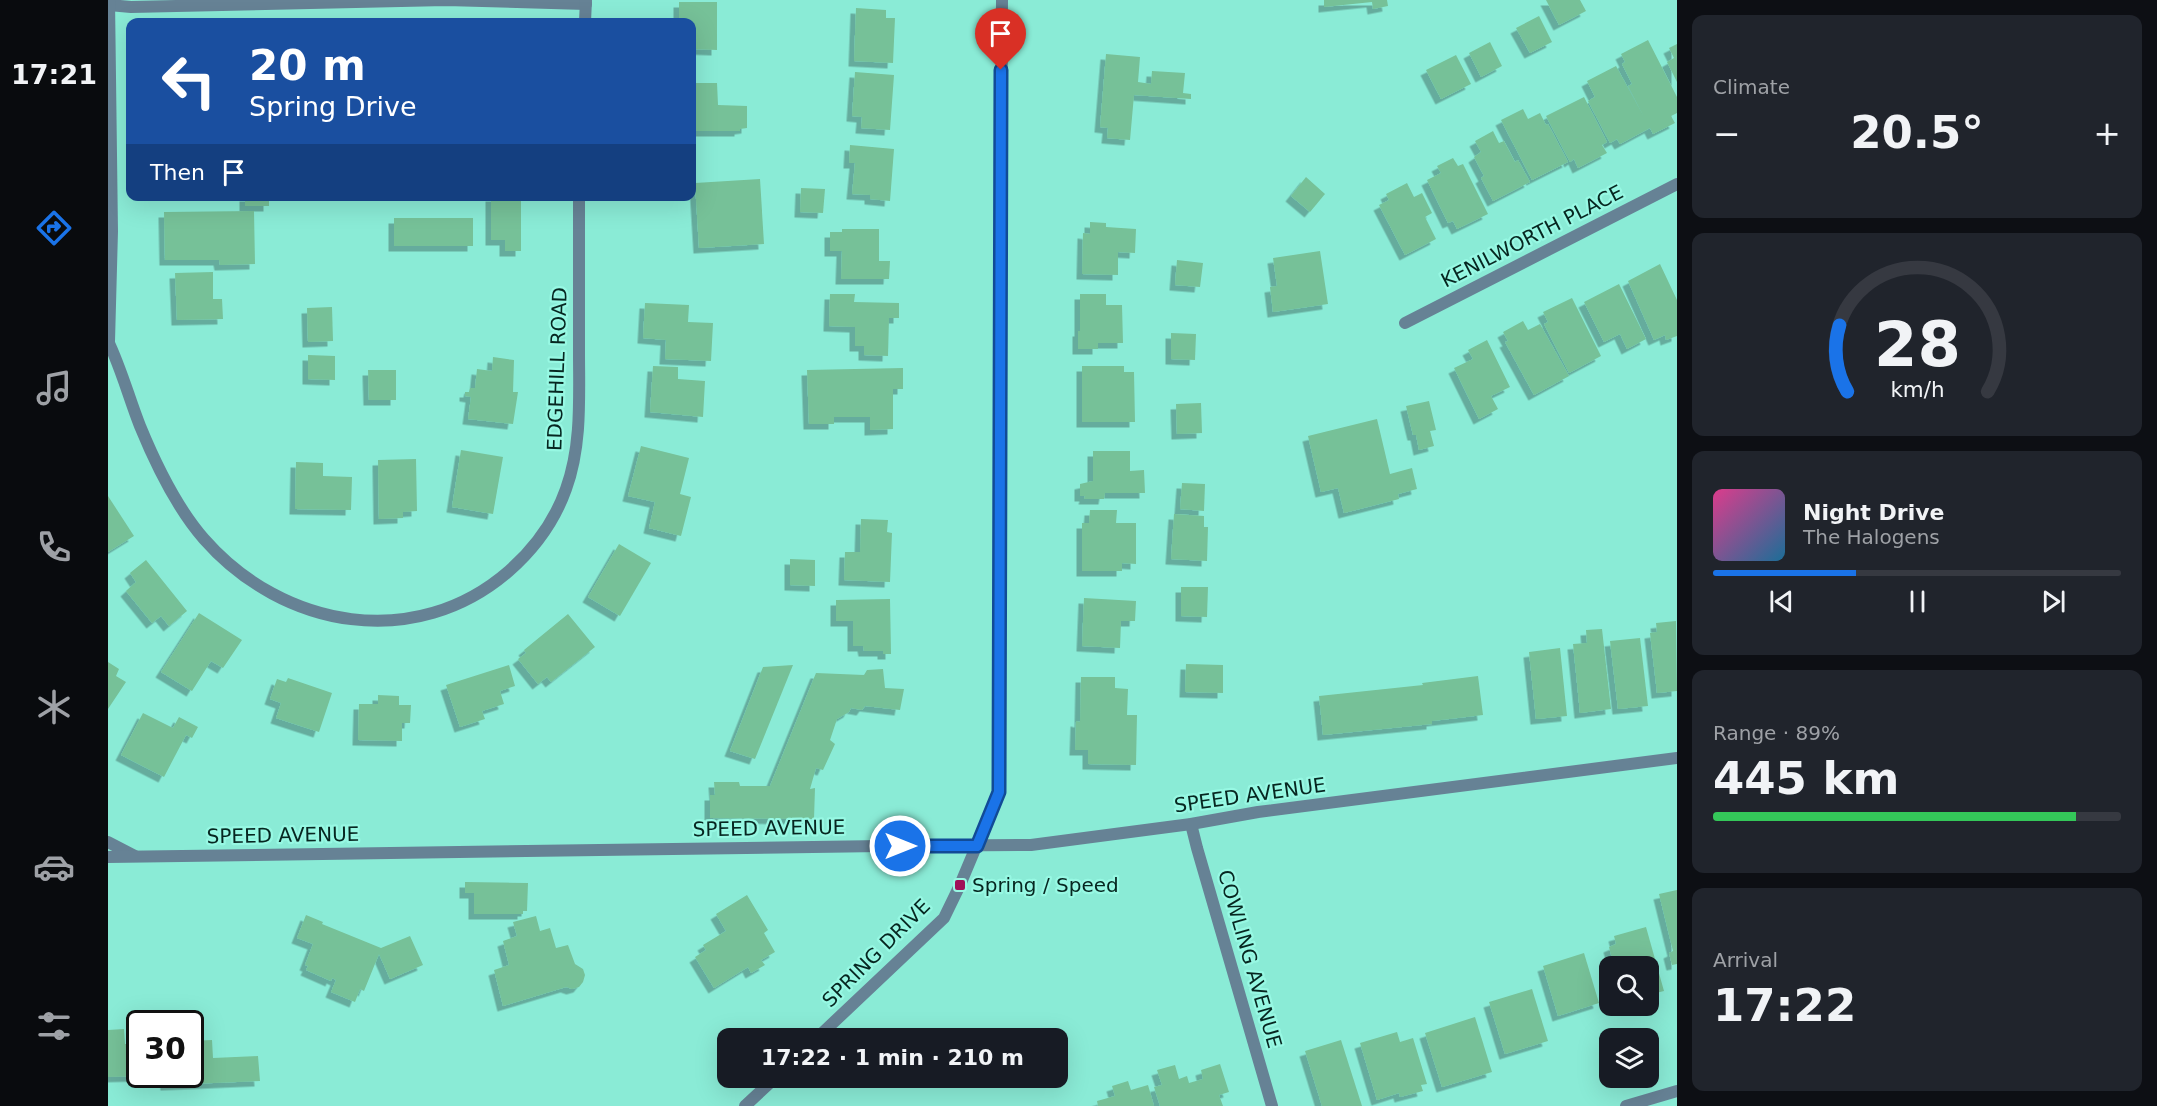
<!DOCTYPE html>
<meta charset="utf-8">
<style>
body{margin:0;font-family:"DejaVu Sans",sans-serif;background:#20242c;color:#f1f3f6;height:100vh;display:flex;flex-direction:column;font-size:22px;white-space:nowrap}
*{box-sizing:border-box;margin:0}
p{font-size:20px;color:#9ea1a6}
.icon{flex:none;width:33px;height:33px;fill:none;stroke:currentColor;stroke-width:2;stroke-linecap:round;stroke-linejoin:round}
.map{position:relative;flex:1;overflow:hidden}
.details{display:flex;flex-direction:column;gap:15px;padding:15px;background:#0d0f14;width:480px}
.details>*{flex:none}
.guide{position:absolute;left:18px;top:18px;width:570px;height:183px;border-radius:12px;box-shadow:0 6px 24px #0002;background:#1a4fa0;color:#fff;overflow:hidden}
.fabs{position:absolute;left:1491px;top:956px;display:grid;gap:12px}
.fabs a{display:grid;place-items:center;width:60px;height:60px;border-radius:12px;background:#171b24;box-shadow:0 6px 24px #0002;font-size:30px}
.speed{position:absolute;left:18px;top:1010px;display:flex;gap:12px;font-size:30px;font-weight:700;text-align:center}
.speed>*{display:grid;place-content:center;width:78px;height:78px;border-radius:50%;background:#171b24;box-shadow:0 6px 24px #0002;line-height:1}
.speed .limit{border:3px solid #111;border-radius:9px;background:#fff;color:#111}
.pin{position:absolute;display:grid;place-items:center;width:51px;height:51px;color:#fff;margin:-62px -26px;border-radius:50% 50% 50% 0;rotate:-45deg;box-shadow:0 0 6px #0007}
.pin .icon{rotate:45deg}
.me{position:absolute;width:66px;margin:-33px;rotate:90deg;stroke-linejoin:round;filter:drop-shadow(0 0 4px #0008)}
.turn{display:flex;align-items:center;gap:21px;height:126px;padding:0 24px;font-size:27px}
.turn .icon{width:78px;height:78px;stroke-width:2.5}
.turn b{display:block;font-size:42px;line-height:51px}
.then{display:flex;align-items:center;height:57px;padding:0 24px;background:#0003;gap:12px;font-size:22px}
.big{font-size:45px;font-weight:700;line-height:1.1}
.details .tile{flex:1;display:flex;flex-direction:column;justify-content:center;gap:9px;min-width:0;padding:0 21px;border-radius:12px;background:#20242c}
.details .dial{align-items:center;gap:0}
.dial svg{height:156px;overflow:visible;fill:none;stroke:#363941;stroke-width:7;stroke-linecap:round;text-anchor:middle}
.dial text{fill:#f1f3f6;stroke:none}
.song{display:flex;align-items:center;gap:18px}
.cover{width:72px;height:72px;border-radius:9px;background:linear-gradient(135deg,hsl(330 70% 55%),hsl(200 70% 35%))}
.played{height:6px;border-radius:3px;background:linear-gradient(90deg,#1a73e8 35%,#363941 35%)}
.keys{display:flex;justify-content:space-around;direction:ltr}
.heat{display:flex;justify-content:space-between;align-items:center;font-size:33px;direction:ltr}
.charge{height:9px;border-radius:4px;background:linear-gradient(90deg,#34c759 89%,#363941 0)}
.trip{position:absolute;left:609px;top:1028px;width:351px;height:60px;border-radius:12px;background:#171b24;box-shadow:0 6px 24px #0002;font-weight:700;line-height:60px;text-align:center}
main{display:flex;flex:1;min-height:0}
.menu{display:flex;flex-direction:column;width:108px;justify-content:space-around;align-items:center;background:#090b0e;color:#9ea1a6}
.menu .icon{width:42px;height:42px}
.menu .selected{color:#1a73e8}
.menu b{font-size:27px;color:#f1f3f6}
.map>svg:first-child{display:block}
.building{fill:#76c198;filter:url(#shadow)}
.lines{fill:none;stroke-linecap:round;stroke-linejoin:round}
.lane{stroke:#668295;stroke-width:12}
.street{stroke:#668295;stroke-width:12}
.route-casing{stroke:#114b97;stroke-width:15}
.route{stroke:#1a73e8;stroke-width:10}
.poi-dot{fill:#a00f57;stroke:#97f8e3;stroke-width:2}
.labels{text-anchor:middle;stroke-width:4.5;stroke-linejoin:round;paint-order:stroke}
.street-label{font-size:20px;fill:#062620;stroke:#97f8e3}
.poi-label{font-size:20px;fill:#062620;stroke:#97f8e3;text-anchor:start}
</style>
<main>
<nav class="menu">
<b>17:21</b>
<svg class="icon selected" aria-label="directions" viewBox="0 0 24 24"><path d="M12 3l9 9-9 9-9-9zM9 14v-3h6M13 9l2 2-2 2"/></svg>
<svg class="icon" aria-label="music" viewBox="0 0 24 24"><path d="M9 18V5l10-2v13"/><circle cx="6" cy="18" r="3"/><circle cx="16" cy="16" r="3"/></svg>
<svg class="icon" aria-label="phone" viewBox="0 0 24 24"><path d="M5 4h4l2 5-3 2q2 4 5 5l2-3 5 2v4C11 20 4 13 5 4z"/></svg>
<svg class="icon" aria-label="climate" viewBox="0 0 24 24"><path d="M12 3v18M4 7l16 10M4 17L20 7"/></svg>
<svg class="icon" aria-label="car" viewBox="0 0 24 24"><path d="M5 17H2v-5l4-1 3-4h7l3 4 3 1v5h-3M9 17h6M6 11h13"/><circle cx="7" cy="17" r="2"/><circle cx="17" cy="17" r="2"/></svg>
<svg class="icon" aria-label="filters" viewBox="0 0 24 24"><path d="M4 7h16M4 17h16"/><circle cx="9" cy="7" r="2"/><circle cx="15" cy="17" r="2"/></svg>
</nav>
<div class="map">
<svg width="1569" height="1106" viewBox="0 0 1569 1106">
<defs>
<filter id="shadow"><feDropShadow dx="-5.5" dy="5.5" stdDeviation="0" flood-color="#0004"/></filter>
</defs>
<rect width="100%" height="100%" fill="#8aebd6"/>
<g class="building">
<path d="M1216,0H1279L1280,6L1265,9L1264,2L1216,7Z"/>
<path d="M1438,0H1472L1478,11L1451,25Z"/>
<path d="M571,2H609V50L584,49V22H571Z"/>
<path d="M748,8L778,10V18H787L785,63L746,61Z"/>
<path d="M1431,16L1444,42L1422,53L1408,28Z"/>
<path d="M1540,40L1569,97V113L1563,116L1567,123L1545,134L1542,128L1512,144L1509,139L1502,143L1480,101L1487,97L1479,81L1508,66L1536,117L1520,86L1524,84L1514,64L1517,62L1513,54Z"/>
<path d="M1382,42L1394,66L1373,77L1361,53Z"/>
<path d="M1569,44V82L1559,62L1566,58L1561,48Z"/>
<path d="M998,54L1032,57L1030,82L1043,84L1044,71L1077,73L1075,93L1083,94V99L1026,95L1022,140L999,138L1000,128L992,127Z"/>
<path d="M1348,55L1363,84L1333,99L1318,70Z"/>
<path d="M747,72L786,75L782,130L753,128L754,117L744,116Z"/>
<path d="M584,83H609L610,105L639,106V128L632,129V131H584Z"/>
<path d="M1476,97L1499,142L1494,145L1499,153L1470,168L1466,159L1462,162L1438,116Z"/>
<path d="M1415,109L1420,119L1432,113L1438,125L1440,124L1460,162L1424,180L1393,120Z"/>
<path d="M1385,131L1391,143L1396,141L1407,162L1410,160L1422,182L1385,201L1373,178L1376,176L1366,157L1373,152L1367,141Z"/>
<path d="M742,145L786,149L782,201L762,199V195L744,194L747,163H741Z"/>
<path d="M1345,158L1350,166L1355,164L1380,214L1349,229L1345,221L1340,223L1319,180L1333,173L1329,166Z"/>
<path d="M1198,177L1217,194L1202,212L1183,196Z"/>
<path d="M652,179L656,244L591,248L587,183Z"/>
<path d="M1299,183L1306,197L1314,193L1324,213L1317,217L1328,239L1297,255L1271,205L1281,200L1278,194Z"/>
<path d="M693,188L717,189L715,213L692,212Z"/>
<rect x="137" y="196" width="24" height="10"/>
<path d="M383,196H413V251H397V240H383Z"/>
<path d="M146,211L147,264L112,265L111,260H57L56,212Z"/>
<rect x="286" y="218" width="79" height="28"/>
<path d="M982,222L998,223V227L1028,229L1027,253L1010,252V275L974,274L975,233L982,234Z"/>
<path d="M734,229H771V261H782L781,279H733L734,251H722V232H734Z"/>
<path d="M1212,251L1220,304L1165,312L1162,287L1169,286L1165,258Z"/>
<path d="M1069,260L1095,263L1092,287L1067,285Z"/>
<path d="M1552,264L1569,300V336L1558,340L1557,335L1546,340L1520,281Z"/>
<path d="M105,272V299H114L115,319L69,320L67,273Z"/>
<path d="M1511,284L1538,339L1519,349L1512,334L1496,342L1476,302Z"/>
<path d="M722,294H747L746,302L791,303V318H781L780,356L756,355V346H747V327L721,326Z"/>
<path d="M972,294H998V305H1014L1015,343H990V349H970V331H972Z"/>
<path d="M1464,298L1493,356L1461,373L1436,324L1440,322L1435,312Z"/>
<path d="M537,303L581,305L580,322L605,323L603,361L557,359L558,340L535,338Z"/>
<path d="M224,307L225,341L200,342L199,308Z"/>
<path d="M1415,321L1420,330L1432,324L1461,376L1426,395L1397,342L1400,341L1395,332Z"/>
<path d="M1063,333L1088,334L1087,360L1063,359Z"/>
<path d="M1379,340L1402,387L1383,396L1390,409L1371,419L1346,368L1365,359L1360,350Z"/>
<path d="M200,355L227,356V380L200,379Z"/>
<path d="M385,357L406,360L405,392H410L405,424L360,419L363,397L357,396V392H361L362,388H367L369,369L384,371Z"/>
<path d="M545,366L570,367V379L597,381L595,417L542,412Z"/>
<path d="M974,366H1016V372H1026L1027,422H974Z"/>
<path d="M795,368V389H785V429L762,430V417H726V424H701L699,370Z"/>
<path d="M260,370H288V400H261Z"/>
<path d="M1321,401L1328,430L1322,431L1326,446L1311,450L1308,435H1305L1298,406Z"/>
<path d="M1093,403L1094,433L1069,434L1068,404Z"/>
<path d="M1269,419L1282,474L1304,468L1309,489L1290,494L1291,499L1236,513L1230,488L1213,492L1200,436Z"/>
<path d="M533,446L581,458L572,494L583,497L573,536L541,528L547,502L520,496Z"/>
<path d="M353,450L395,457L385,514L344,507Z"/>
<path d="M985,451H1022V471L1036,470L1037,493H997L996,499H976L977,496H972V484L985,481Z"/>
<path d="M308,459L309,511L295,512V518L271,519L270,460Z"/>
<path d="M188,462L215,463V476L244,477L243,510L187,509Z"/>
<path d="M1074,483L1097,484L1096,511L1072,509Z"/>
<path d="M0,496L26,536L0,552Z"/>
<path d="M982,510H1009L1008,523H1028V564L1014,563V571H974V523H981Z"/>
<path d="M1066,514L1096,516V527H1100L1099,561L1063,559Z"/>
<path d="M753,519L780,520L779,532L784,533L782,582L736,580L737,552H752Z"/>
<path d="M511,544L543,563L512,616L480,597Z"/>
<path d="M682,559L707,560V586L682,585Z"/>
<path d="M38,560L79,611L61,626L53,616L44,623L18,591L28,582L22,573Z"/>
<path d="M1073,587H1100L1099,617L1073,616Z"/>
<path d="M976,598L1028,601L1027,621H1013L1012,648L974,646Z"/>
<path d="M782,599L783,654H775V651H756L755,646H745V621H728V600Z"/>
<path d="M91,613L134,640L115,668L103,661L84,691L53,672Z"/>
<path d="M460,614L487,647L443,682L439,677L430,684L410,659L418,653L416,650Z"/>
<path d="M1568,621L1569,691L1549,693L1542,633L1549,632L1548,623Z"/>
<path d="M1494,629L1503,709L1472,713L1465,644L1479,643L1478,630Z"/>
<path d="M1532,638L1540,706L1510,709L1502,641Z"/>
<path d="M1452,648L1459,716L1428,719L1421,652Z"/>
<path d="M0,662L11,669L8,676L18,682L0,709Z"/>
<path d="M1078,664L1115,665V693L1077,692Z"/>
<path d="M401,665L407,686L392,691L396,704L374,711L377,719L352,727L338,685Z"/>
<path d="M685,665L647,759L622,751L655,667Z"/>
<path d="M775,669L777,688L796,689L792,710L757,706L754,710L743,708L741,712L729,719L722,740L727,744L715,770L708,768L702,789L707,788L706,819L602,818V795H607L606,782H631L632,786H662L708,673L756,675L759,670Z"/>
<path d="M1370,676L1375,715L1324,721V724L1215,735L1211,696L1315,685L1314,683Z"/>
<path d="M973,677H1007V688L1020,689L1019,715H1029L1028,765L980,764V750H967L968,721L972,722Z"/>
<path d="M180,678L224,693L211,732L168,718L173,703L162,699L169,679L178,682Z"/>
<path d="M270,695L291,696V705H303L302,723H294V741L250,740L251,704H270Z"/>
<path d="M35,713L65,728L71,717L90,727L84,738L78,735L56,777L13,755Z"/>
<path d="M357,882L420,883L419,911H415V914H366V893H357Z"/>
<path d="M1569,890V964L1564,965L1561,953L1565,951L1551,894Z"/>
<path d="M639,895L660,930L656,933L667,952L653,960L657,965L643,973L640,967L606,988L587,957L598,950L595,945L618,931L608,914Z"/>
<path d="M198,915L215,922L214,924L273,948L302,936L315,965L282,979L271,954L256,991L252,989L247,1002L223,992L228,980L224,978L223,981L198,970L200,966L197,965L205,944L189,938Z"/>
<path d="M428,916L432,931L442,928L448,948L460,945L467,964L475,969L477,975L475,982L471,987L464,989L458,987L395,1006L386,970L401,965L395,941L409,936L405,922Z"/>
<path d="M1538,927L1556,991L1540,995V966H1506L1501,947L1508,944L1506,936Z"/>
<path d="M1476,953L1491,1003L1450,1016L1435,966Z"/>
<path d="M1424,989L1440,1041L1397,1054L1381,1002Z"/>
<path d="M1367,1017L1384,1072L1334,1087L1317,1033Z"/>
<path d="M16,1029L17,1044L32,1043V1076L0,1077V1030Z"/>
<path d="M1289,1032L1292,1042L1305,1038L1319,1084L1313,1085L1315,1091L1292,1097L1291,1093L1269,1100L1252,1043Z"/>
<path d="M104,1040L105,1058L150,1056L152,1081L58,1085L57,1074H82V1041Z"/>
<path d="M1233,1040L1254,1106H1214L1197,1051Z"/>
<path d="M1112,1064L1121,1092L1111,1095L1115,1106H1052L1046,1087L1054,1085L1049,1070L1067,1065L1071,1079L1079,1076L1081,1083L1095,1079L1093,1070Z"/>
<path d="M1020,1081L1023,1090L1040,1085L1046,1106H990L989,1101L1007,1096L1004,1086Z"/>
</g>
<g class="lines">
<path class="lane" d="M1518,1106L1569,1091"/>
<g class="street">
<path d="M1,5L23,7L338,0L478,4"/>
<path d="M477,22L478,0"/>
<path d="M1297,323L1569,184"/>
<path d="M0,341C13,368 21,398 32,426C48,465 68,507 96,539C175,629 308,652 401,571C426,549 447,520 458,489C474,445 471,397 471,351C471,299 471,248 471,196"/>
<path d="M1,341L4,231L1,0"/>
<path d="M1083,824L1089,848L1164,1106"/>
<path d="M0,842L27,856"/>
<path d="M0,857L773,846L923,845L1083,824L1150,812L1569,758"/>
<path d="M709,1038L836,918L852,885L891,792L894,0"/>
<path d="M637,1106L668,1077"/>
</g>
</g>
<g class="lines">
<defs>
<path id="route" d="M792,846H869L891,792L893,70"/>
</defs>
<use href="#route" class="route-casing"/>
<use href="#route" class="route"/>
</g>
<rect class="poi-dot" x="846" y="879" width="12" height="12" rx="3"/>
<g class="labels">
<g class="street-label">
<text transform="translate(1424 236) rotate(-27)" y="7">KENILWORTH PLACE</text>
<text transform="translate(449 369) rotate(-88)" y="7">EDGEHILL ROAD</text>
<text transform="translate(1142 795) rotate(-8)" y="7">SPEED AVENUE</text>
<text transform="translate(661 828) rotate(-1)" y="7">SPEED AVENUE</text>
<text transform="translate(175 835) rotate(-1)" y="7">SPEED AVENUE</text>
<text transform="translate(768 953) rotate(-45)" y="7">SPRING DRIVE</text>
<text transform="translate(1142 959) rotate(74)" y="7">COWLING AVENUE</text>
</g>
<g class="poi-label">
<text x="864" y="892">Spring / Speed</text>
</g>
</g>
</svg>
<div class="fabs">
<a><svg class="icon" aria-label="search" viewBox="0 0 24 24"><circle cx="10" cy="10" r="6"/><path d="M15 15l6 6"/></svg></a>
<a><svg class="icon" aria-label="layers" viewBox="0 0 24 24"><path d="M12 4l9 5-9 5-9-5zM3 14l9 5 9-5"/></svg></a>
</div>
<div class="speed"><div class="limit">30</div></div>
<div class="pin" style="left:893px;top:70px;background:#d93025"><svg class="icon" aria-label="arrive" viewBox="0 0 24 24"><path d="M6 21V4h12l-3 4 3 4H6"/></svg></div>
<svg class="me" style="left:792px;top:846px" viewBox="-20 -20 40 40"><circle r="17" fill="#1a73e8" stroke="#fff" stroke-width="3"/><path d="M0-11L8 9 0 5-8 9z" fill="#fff"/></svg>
<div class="trip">17:22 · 1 min · 210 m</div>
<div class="guide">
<div class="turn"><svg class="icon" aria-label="left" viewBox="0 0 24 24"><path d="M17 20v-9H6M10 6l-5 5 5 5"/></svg><div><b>20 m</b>Spring Drive</div></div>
<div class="then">Then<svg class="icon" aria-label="arrive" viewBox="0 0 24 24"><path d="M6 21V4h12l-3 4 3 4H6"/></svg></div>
</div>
</div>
<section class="details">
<div class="tile"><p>Climate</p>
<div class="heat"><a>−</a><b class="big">20.5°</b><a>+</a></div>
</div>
<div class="tile dial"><svg viewBox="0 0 100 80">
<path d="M14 69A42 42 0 1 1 86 69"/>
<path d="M14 69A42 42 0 0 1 10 35" stroke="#1a73e8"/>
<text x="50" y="56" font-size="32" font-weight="700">28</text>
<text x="50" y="72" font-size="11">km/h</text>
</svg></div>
<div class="tile">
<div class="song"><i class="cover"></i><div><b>Night Drive</b><p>The Halogens</p></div></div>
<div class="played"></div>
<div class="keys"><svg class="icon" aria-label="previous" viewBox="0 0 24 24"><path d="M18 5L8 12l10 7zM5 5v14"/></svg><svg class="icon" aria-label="pause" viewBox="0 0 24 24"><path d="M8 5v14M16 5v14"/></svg><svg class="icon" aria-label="next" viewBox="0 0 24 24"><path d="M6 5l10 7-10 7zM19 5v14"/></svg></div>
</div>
<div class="tile"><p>Range · 89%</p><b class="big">445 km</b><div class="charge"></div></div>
<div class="tile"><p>Arrival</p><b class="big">17:22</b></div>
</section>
</main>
